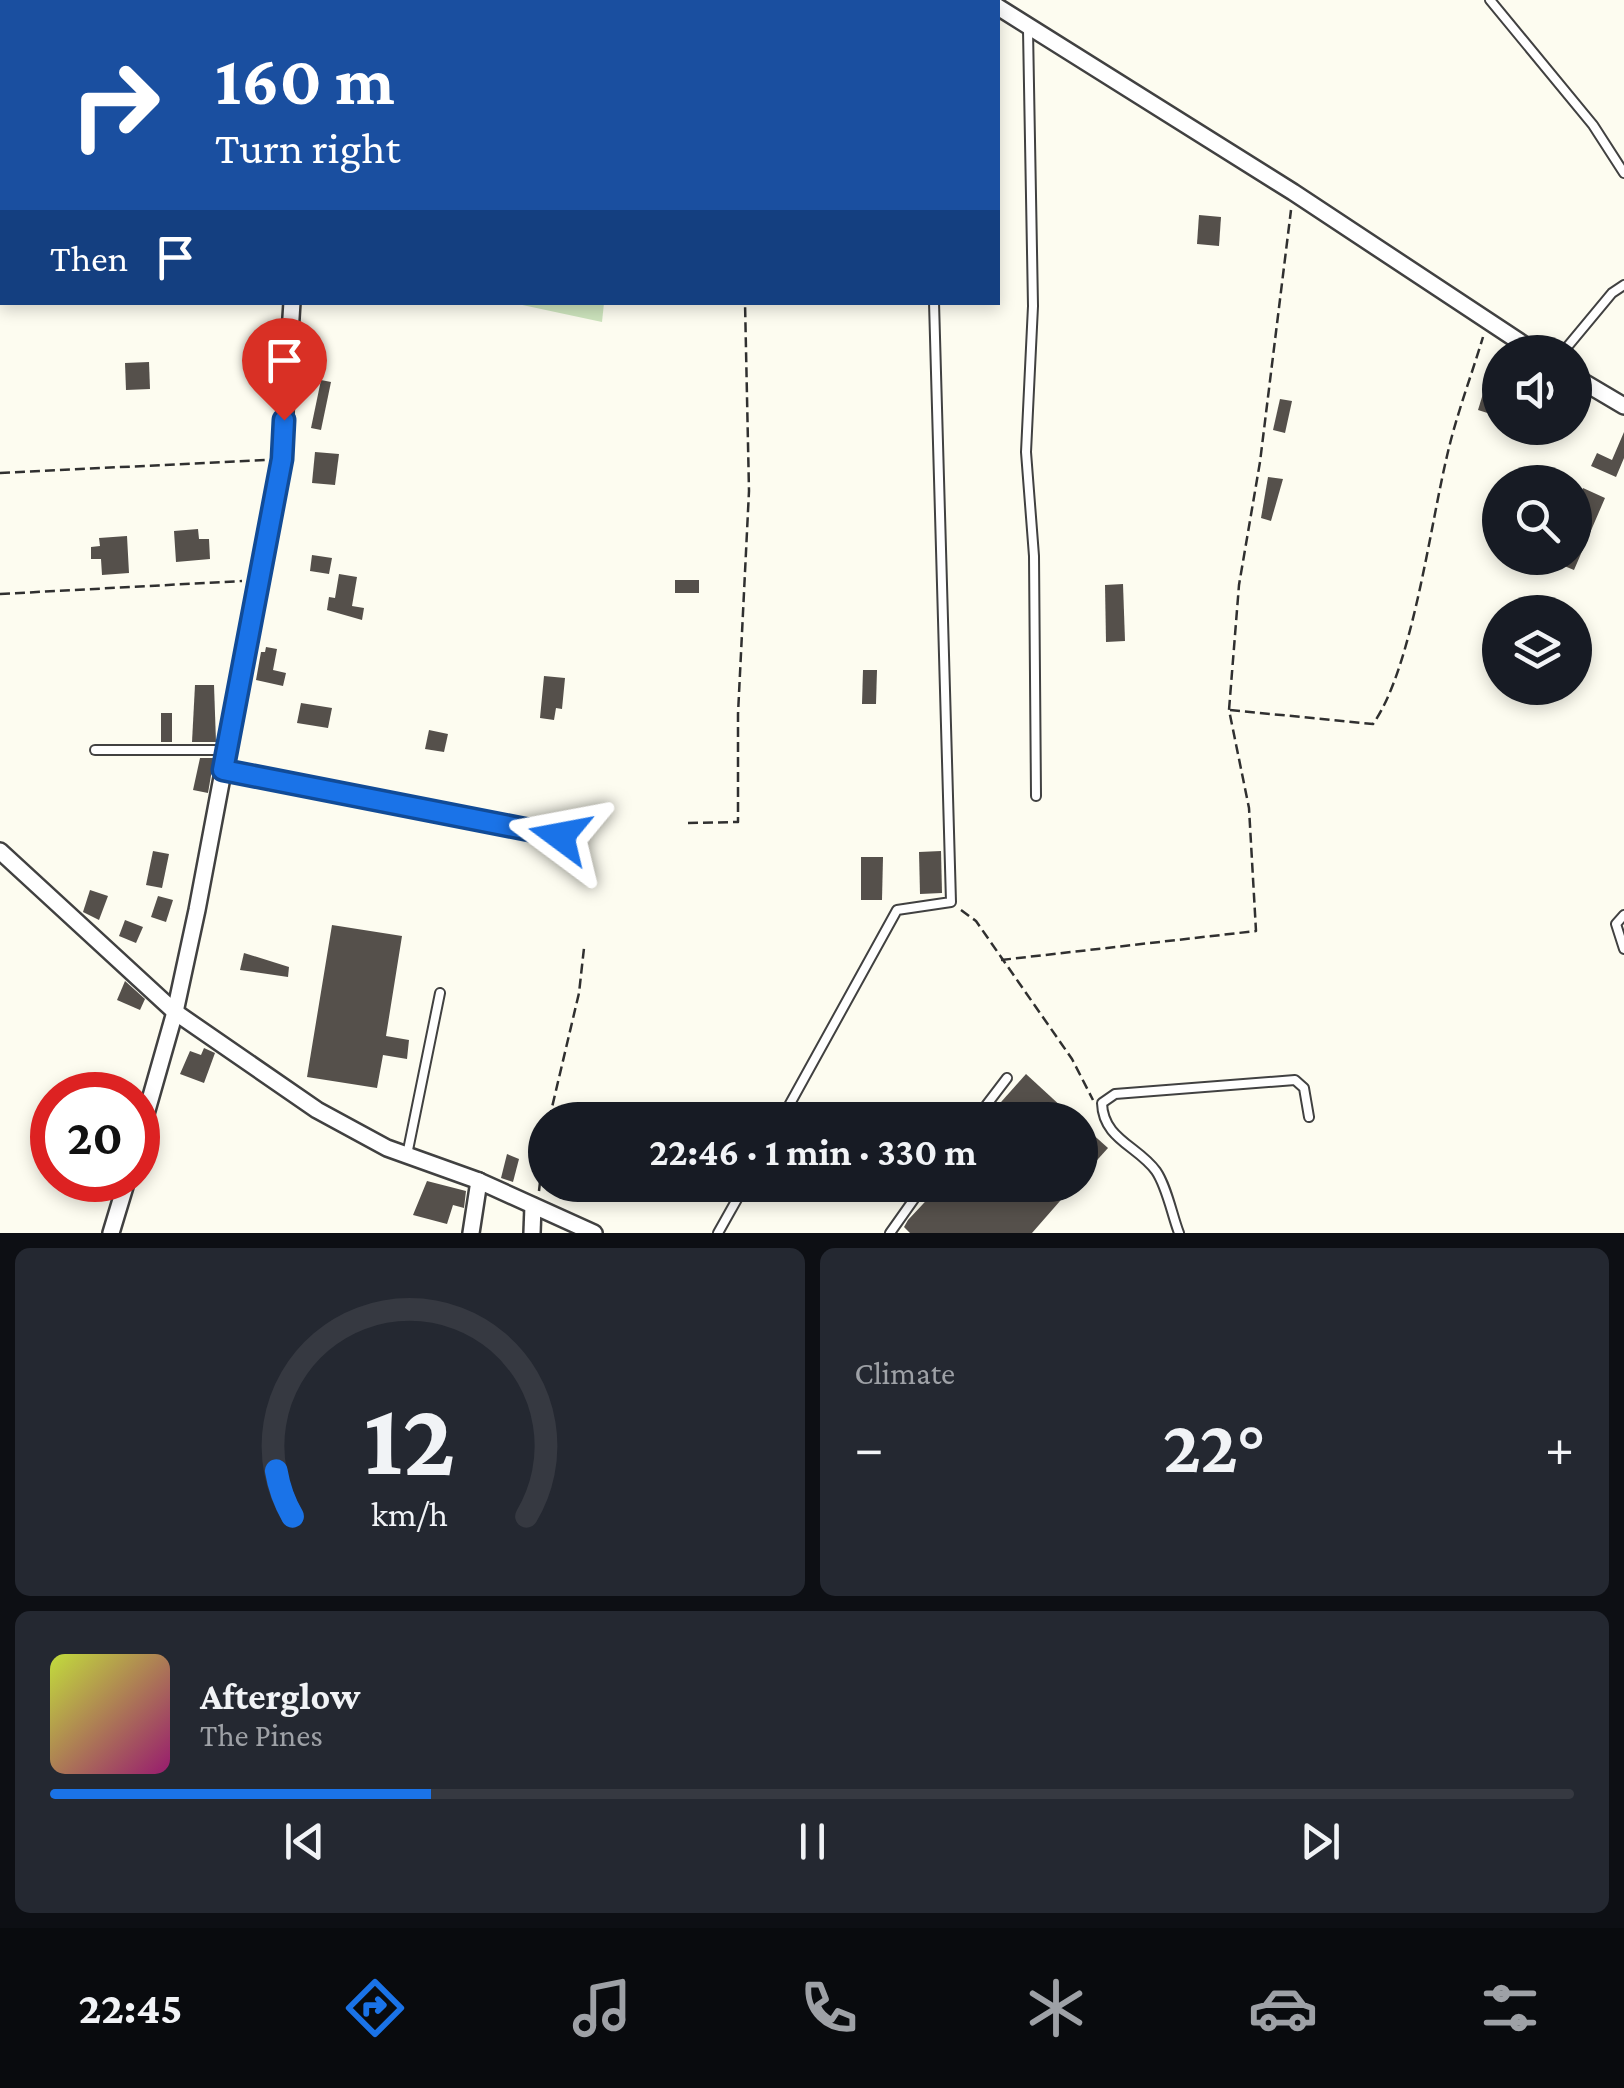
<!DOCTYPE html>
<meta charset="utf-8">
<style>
body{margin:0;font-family:"Crimson Pro",serif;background:#242831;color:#f1f3f6;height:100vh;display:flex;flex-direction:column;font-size:38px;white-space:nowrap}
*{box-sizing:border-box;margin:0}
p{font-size:32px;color:#9ea1a6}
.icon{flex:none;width:55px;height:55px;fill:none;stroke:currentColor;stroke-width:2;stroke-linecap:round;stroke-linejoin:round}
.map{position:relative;height:1233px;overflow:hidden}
.side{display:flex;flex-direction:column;gap:15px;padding:15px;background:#0d0f14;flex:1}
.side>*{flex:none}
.top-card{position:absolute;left:0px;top:0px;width:1000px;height:305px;box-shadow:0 5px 15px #0003;background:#1a4fa0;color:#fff;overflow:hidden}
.tools{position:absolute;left:1482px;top:335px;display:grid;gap:20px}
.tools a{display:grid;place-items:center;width:110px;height:110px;border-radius:50%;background:#171b24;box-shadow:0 5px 15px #0003;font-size:50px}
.speed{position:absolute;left:30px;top:1072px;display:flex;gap:20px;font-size:50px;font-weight:700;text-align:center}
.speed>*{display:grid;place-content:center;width:130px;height:130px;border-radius:50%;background:#171b24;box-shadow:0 5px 15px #0003;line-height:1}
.speed .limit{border:15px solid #d22;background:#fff;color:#111}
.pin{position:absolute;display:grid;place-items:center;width:85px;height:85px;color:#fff;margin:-102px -42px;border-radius:50% 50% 50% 0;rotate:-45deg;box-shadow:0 0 10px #0007}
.pin .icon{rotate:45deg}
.me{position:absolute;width:110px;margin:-55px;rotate:283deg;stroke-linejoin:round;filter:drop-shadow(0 0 8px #0008)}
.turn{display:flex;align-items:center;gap:35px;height:210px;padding:0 50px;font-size:45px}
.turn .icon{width:130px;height:130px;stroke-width:2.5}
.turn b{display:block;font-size:70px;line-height:85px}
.then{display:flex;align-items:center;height:95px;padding:0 50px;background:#0003;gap:20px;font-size:38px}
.big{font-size:75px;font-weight:700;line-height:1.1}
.side .card{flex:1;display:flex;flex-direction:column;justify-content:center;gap:15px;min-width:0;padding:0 35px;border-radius:15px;background:#242831}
.side .dial{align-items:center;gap:0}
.dial svg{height:260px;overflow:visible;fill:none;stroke:#363941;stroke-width:7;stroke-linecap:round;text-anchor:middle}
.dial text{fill:#f1f3f6;stroke:none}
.song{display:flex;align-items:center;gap:30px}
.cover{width:120px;height:120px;border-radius:15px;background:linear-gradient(135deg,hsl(70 70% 55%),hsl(320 70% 35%))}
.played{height:10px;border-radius:5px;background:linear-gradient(90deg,#1a73e8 25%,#363941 25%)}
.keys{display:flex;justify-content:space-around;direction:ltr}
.heat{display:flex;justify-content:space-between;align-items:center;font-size:55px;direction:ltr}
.side .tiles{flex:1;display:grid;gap:15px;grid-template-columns:1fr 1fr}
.card:last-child{grid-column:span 2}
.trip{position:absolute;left:528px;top:1102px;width:570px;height:100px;border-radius:50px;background:#171b24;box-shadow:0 5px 15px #0003;font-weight:700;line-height:100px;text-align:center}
.tab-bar{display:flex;height:160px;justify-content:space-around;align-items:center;background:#090b0e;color:#9ea1a6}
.tab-bar .icon{width:70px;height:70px}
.tab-bar .current{color:#1a73e8}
.tab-bar b{font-size:45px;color:#f1f3f6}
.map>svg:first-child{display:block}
.green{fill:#cde4bd}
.building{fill:#55504b}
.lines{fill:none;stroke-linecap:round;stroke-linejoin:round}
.lane-casing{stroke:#414141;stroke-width:12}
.street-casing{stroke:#414141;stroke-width:20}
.path{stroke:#303030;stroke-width:2.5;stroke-dasharray:10 5;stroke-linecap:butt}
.lane{stroke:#fff;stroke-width:8}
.street{stroke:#fff;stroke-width:15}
.route-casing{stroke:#114b97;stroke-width:25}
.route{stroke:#1a73e8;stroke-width:18}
</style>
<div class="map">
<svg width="1624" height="1233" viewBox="0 0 1624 1233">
<rect width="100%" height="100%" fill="#fdfcf0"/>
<path class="green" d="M513,303H604L602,322Z"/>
<g class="building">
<path d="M1199,215L1221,217L1219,246L1197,244Z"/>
<path d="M149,362L150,389L126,390L125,363Z"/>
<path d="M1490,371L1500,374V417L1478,410Z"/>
<path d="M321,380L331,382L321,430L311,428Z"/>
<path d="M1280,399L1292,401L1285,433L1273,430Z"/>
<path d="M1624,432V458L1616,477L1591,466L1597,453L1612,460Z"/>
<path d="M315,452L339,454L335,485L312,483Z"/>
<path d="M1268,477L1283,479L1271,521L1261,518Z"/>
<path d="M1583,488L1605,498L1574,570L1545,558H1575V514Z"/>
<path d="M198,529L199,539H209L210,559L176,562L174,531Z"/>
<path d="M127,536L129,573L102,575L101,559H91V547L100,546L99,538Z"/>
<path d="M312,555L332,558L329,574L310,571Z"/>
<path d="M339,574L357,577L352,606L364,608L362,620L327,610L329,597L335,598Z"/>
<rect x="675" y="580" width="24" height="13"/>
<path d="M1123,584L1125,641L1106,642L1105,585Z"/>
<path d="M266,647L277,649L273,670L286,673L283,686L256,680L261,652H265Z"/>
<path d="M863,670H877L876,704H862Z"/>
<path d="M544,676L565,678L562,709L556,708L554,720L540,718Z"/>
<path d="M195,685H214L216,742H192Z"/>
<path d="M301,703L332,708L328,728L297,723Z"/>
<rect x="161" y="713" width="11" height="29"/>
<path d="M429,730L448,734L444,752L425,749Z"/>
<path d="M200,758H214L208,793L193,790Z"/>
<path d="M153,851L169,854L162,888L146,885Z"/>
<path d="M941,851L942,893L920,894L919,852Z"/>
<path d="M861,857H883L882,900H861Z"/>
<path d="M90,890L108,896L99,920L83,912Z"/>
<path d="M158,896L173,900L166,922L151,917Z"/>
<path d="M125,920L143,927L136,943L119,936Z"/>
<path d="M332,925L402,936L386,1036L409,1040L407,1059L383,1055L377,1088L307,1077Z"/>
<path d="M244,953L289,967L288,977L240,970Z"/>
<path d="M125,981L145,999L140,1010L117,1000Z"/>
<path d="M204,1048L215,1053L204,1083L180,1074L190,1051L201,1055Z"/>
<path d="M1026,1074L1076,1120H985Z"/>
<path d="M1080,1123L1108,1148L1080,1179Z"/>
<path d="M507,1154L519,1159L513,1182L501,1178Z"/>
<path d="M427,1181L466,1191L464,1208L453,1205L447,1224L413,1215Z"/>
<path d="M947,1185H1074L1032,1233H910L904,1227L908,1220L937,1189L941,1192Z"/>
</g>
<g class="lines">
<defs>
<g id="lane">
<path d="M929,0L930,2"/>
<path d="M1490,0L1593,125L1624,173"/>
<path d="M1028,30L1033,306L1026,452L1034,556L1036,796"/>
<path d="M1563,352L1612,293L1624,285"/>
<path d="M95,750H227"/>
<path d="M223,770L560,835"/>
<path d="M1624,915L1616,924L1624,949"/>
<path d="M781,1120L897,910L951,902L934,302"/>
<path d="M975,1120L1007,1078"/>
<path d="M407,1155L440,993"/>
<path d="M718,1233L745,1185"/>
<path d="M890,1233L924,1185"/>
<path d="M1179,1233C1172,1215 1167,1187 1156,1171C1138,1146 1103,1139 1102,1103L1115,1094L1295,1080L1304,1088L1309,1117"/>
</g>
<g id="street">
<path d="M308,2V0"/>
<path d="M998,7L1293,192L1535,352"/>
<path d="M1575,377L1624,406"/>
<path d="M0,851L175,1012L317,1110L387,1148L479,1181L594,1233"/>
<path d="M138,1142L175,1012L197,910L282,459L292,302"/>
<path d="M111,1233L127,1180"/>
<path d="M471,1233L479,1181"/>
<path d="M532,1233L533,1206"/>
</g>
</defs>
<use href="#lane" class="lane-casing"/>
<use href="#street" class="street-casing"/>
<g class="path">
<path d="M758,2V0"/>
<path d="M0,293H2"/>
<path d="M0,473L265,460"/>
<path d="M0,594L242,581"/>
<path d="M1230,710L1373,724C1412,669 1430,527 1447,456C1456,416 1471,377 1483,337"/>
<path d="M688,823L738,822V714L749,491L745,302"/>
<path d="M961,910L976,921L1072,1059L1093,1100"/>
<path d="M1001,960L1256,931L1249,808L1229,710L1239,585L1260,462L1291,210"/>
<path d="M549,1120L579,993L584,948"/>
<path d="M539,1191L545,1138"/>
</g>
<use href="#lane" class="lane"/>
<use href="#street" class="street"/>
</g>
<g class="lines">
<defs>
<path id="route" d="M284,420L282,459L223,770L560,836"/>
</defs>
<use href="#route" class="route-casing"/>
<use href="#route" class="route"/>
</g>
</svg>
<div class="tools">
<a><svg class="icon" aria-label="sound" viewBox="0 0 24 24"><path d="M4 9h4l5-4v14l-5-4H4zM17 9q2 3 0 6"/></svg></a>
<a><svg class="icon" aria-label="search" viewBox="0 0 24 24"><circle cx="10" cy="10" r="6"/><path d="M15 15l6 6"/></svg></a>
<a><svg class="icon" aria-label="layers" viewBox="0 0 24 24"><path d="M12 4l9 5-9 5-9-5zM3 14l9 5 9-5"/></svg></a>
</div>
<div class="speed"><div class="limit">20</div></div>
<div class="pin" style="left:284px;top:420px;background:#d93025"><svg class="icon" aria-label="arrive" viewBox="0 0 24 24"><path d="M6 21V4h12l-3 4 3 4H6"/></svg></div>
<svg class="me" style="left:560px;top:836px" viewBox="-20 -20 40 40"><path d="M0-17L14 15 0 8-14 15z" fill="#1a73e8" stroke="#fff" stroke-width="4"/></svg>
<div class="trip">22:46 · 1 min · 330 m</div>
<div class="top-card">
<div class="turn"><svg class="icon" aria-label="right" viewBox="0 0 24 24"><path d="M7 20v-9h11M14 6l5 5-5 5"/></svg><div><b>160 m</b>Turn right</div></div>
<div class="then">Then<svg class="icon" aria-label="arrive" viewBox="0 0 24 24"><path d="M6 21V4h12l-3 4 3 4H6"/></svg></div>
</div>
</div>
<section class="side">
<div class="tiles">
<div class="card dial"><svg viewBox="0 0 100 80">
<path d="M14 69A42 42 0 1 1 86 69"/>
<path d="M14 69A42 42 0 0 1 9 55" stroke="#1a73e8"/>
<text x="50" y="56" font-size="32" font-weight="700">12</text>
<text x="50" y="72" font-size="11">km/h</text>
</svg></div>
<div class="card"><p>Climate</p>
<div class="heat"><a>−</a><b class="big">22°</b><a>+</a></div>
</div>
<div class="card">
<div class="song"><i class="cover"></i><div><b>Afterglow</b><p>The Pines</p></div></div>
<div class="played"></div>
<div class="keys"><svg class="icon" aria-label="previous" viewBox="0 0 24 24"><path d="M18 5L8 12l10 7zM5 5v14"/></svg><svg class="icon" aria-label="pause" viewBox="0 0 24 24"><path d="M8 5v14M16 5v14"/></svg><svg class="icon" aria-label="next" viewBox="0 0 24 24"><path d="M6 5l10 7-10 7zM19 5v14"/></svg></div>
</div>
</div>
</section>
<nav class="tab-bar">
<b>22:45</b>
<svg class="icon current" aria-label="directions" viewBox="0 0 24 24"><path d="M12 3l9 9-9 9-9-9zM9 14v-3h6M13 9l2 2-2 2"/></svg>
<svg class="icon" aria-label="music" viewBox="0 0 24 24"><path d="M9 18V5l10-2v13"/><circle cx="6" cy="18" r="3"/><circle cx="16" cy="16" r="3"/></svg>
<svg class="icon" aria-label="phone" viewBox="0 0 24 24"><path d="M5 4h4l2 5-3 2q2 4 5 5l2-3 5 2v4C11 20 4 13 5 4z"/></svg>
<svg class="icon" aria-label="climate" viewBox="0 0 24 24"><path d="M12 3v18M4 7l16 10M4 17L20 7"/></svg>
<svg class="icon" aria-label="car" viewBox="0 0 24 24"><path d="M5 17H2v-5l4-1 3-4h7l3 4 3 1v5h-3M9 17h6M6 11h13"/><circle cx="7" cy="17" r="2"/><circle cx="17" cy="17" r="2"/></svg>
<svg class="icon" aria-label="filters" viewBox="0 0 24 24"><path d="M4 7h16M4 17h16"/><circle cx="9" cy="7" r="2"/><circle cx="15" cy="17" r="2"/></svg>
</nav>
